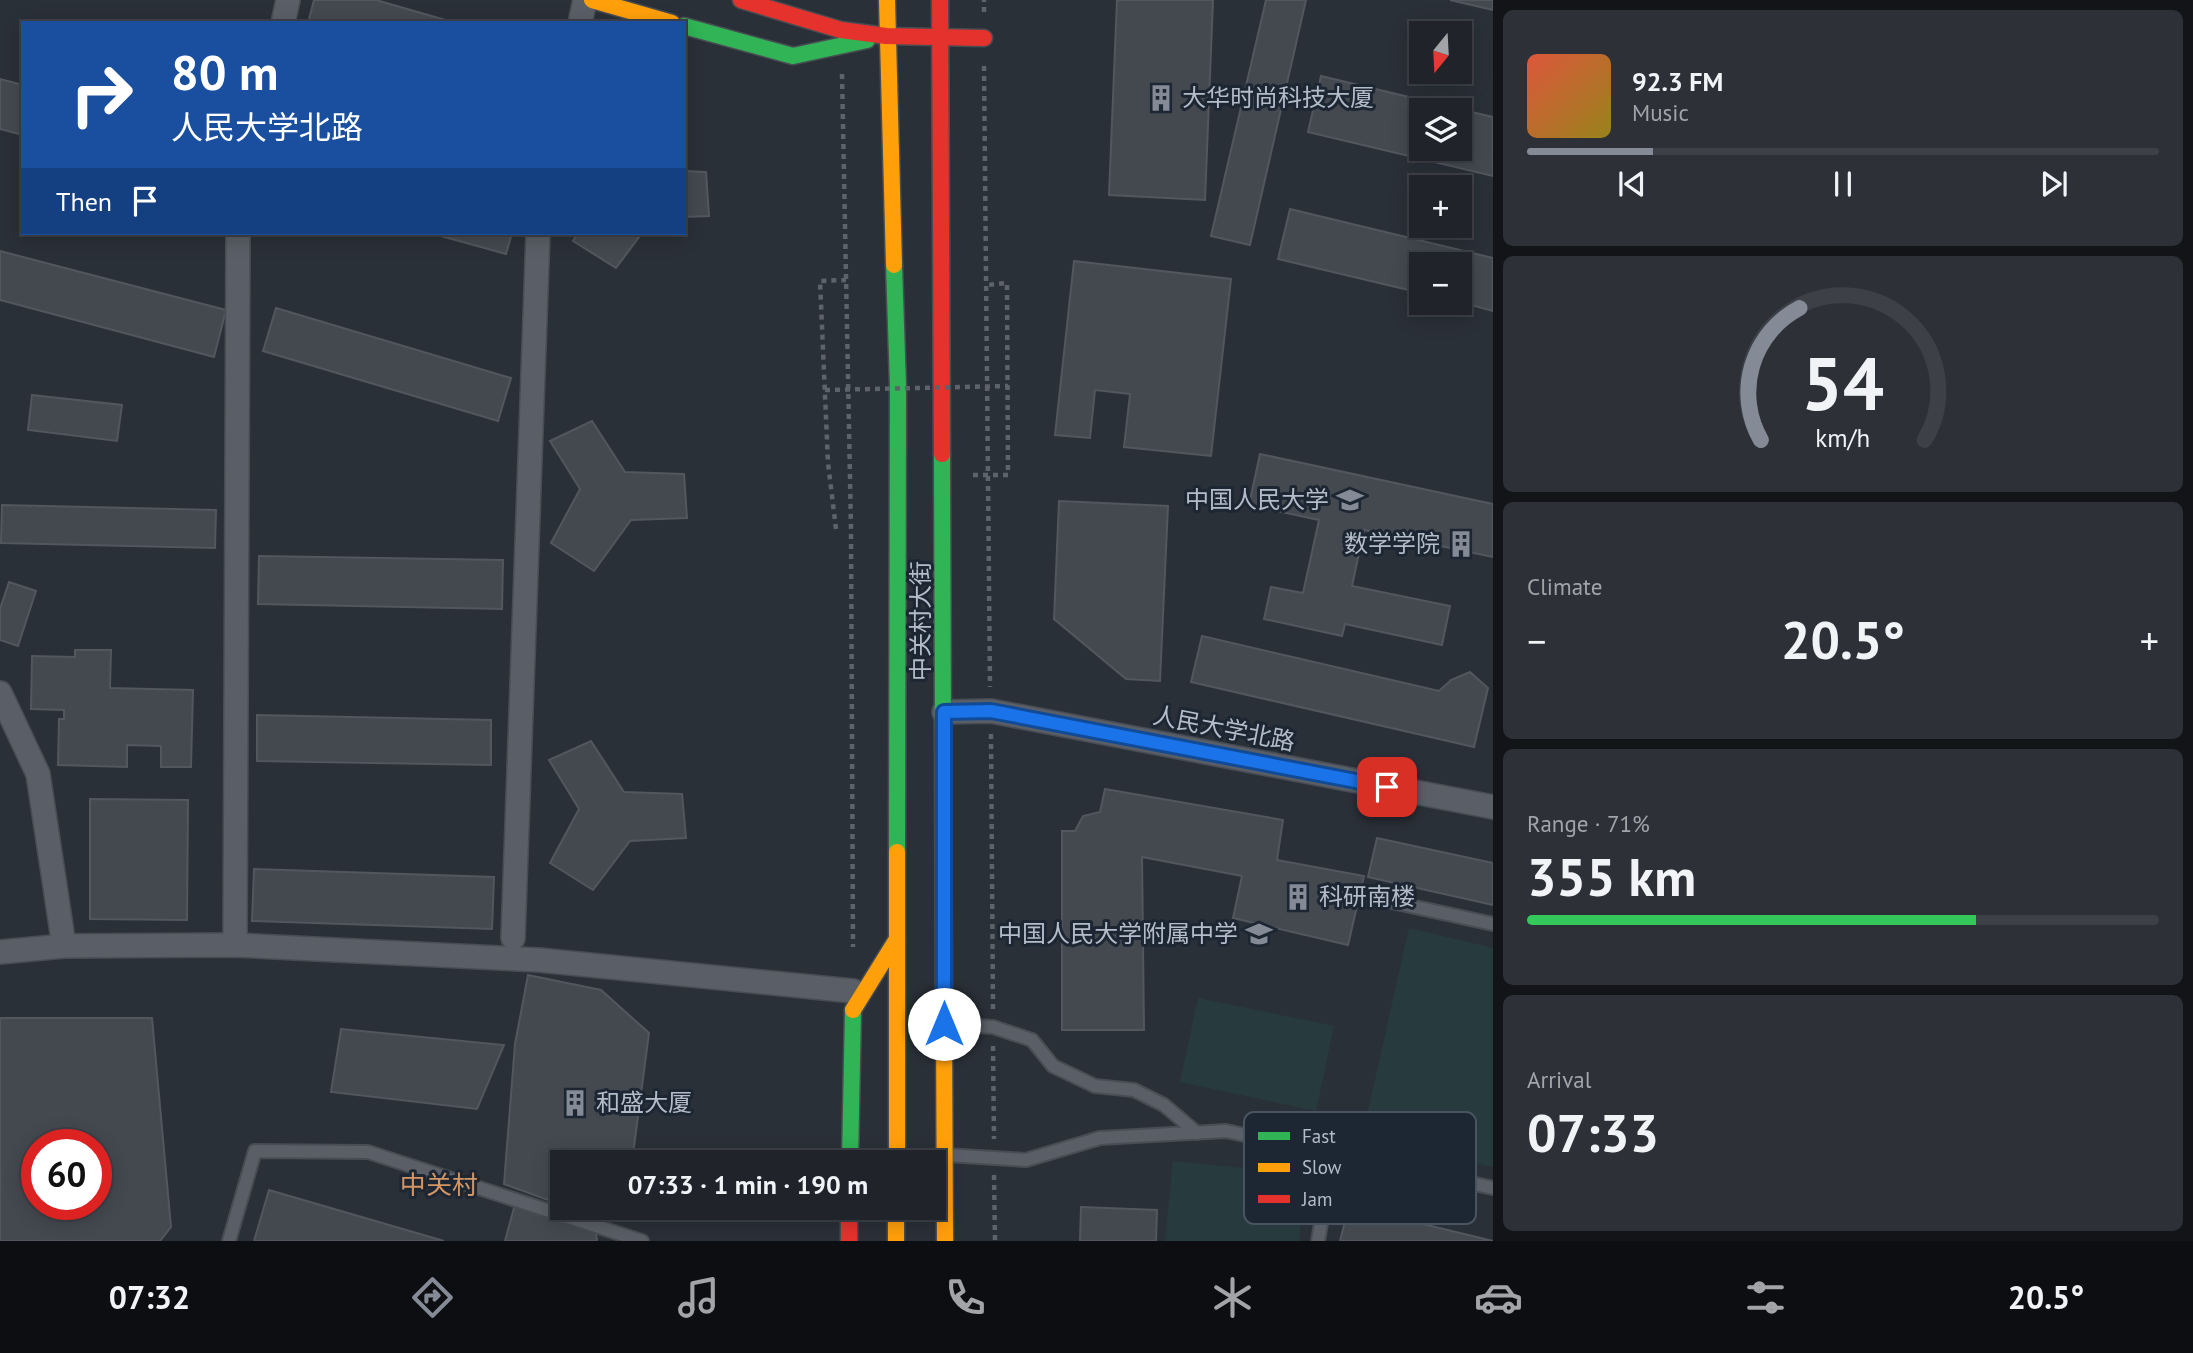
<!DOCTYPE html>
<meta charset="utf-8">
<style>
body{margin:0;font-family:"PT Sans","Noto Sans SC",sans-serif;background:#2d3036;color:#f1f3f6;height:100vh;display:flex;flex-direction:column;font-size:26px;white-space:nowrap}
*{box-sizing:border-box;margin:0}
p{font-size:23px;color:#a2a4a8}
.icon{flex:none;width:38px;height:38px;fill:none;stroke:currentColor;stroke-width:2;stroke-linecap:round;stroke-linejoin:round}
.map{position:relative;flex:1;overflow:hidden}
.side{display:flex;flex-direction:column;gap:10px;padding:10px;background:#121417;width:700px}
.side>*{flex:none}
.guide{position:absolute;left:21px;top:21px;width:665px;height:214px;border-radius:0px;box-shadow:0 4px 18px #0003,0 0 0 2px #3d4147;background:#1a4fa0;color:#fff;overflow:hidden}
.needle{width:46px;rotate:198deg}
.buttons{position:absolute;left:1409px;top:21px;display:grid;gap:14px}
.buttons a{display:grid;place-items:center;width:63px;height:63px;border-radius:0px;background:#20242a;box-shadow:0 4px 18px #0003,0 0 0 2px #3d4147;font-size:35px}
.speed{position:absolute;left:21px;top:1129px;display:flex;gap:14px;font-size:35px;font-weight:700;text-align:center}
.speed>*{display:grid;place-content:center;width:91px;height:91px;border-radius:50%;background:#20242a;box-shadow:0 4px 18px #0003,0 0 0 2px #3d4147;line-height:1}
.speed .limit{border:10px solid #d22;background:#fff;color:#111}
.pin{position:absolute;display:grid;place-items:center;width:60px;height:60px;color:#fff;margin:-30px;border-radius:14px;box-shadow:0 4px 10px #0006}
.me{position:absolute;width:77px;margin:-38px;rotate:0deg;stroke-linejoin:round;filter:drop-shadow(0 0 5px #0008)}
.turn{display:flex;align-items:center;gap:24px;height:147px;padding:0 35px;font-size:32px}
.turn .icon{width:91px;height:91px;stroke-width:2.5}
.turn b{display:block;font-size:49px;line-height:60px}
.then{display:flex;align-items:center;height:66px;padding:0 35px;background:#0003;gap:14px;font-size:26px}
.big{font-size:52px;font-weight:600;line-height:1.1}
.side .card{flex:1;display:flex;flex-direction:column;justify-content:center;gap:10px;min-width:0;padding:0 24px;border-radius:10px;background:#2d3036}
.side .dial{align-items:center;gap:0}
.dial svg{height:182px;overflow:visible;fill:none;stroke:#3d4147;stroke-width:7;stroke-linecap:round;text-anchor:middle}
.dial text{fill:#f1f3f6;stroke:none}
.song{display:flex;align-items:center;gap:21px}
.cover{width:84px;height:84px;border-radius:10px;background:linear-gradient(135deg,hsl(10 70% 55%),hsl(50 70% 35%))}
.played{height:7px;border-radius:4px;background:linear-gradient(90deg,#848b96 20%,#3d4147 20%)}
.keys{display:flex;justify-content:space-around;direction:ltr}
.heat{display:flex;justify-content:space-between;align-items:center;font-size:38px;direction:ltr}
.charge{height:10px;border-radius:5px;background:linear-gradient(90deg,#34c759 71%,#3d4147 0)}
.trip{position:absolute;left:550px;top:1150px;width:396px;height:70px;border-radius:0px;background:#20242a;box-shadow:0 4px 18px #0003,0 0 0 2px #3d4147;font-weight:600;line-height:70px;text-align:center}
.dock{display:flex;height:112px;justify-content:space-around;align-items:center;background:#0d0e11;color:#a2a4a8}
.dock .icon{width:49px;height:49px}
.dock .current{color:#848b96}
.dock b{font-size:32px;color:#f1f3f6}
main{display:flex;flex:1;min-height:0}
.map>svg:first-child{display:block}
.green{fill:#273a3e}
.building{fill:#444950;stroke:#52575f;stroke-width:2;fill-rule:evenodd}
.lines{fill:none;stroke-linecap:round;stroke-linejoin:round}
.lane-casing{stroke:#484c53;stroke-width:16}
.street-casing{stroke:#484c53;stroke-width:26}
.fast-casing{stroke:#484c53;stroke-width:19}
.slow-casing{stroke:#484c53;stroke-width:19}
.jam-casing{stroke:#484c53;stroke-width:19}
.path{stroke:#5d636a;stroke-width:4.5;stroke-dasharray:5 5;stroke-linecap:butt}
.lane{stroke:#5a5e66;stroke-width:12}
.street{stroke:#5a5e66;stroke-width:23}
.fast{stroke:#30b455;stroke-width:16}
.slow{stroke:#ff9f0a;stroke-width:16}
.jam{stroke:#e5322d;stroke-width:16}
.path-bridge{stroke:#5d636a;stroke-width:4.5;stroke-dasharray:5 5;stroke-linecap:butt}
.route-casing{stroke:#114b97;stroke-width:18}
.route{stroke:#1a73e8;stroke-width:12}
.labels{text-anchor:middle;stroke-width:6;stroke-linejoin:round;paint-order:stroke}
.poi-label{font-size:24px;fill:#b4bcc9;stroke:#1d2633;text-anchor:start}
.street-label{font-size:24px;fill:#b4bcc9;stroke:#1d2633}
.neighbourhood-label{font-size:26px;fill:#d59563;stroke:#1d2633}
.key{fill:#1d2633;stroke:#4a5360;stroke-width:2}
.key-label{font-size:19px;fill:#b4bcc9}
</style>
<main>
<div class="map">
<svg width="1493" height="1241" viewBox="0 0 1493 1241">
<rect width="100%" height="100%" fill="#2a3038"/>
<g class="green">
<path d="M1409,928L1493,948V1167L1362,1138Z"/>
<path d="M1198,998L1334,1026L1316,1111L1180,1082Z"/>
<path d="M1173,1161L1305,1174L1299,1241H1165Z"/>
</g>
<g class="building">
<path d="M314,0H376L456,23H308Z"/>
<path d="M1117,0H1213L1205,200L1109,195Z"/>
<path d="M1266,0H1306L1250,245L1211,236Z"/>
<path d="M1450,0H1493V10Z"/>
<path d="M1321,76L1493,117V176L1308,132ZM1421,110H1460V149H1421Z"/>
<path d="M0,79L23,85V135L0,129Z"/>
<path d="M684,171L706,172L709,216L684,217Z"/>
<path d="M1290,209L1493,258V311L1460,302V264H1421V293L1278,259Z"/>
<path d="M430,233H512L506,254Z"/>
<path d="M578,233H642L616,268L573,241Z"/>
<path d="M0,251L226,310L214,357L0,300Z"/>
<path d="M1074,261L1231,279L1211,456L1124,447L1130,394L1095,390L1090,438L1055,435Z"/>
<path d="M276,308L511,378L498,421L263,351Z"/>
<path d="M32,395L122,405L117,441L28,430Z"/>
<path d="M592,421L625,472L684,474L687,518L631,520L594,571L551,543L580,489L550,441Z"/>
<path d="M1260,454L1493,504V557L1364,530L1352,586L1450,606L1442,645L1345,624L1342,636L1264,619L1271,587L1303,593L1319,520L1249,505Z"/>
<path d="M1059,501L1168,506L1160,681L1126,679L1054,619Z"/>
<path d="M2,505L216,510L215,548L1,543Z"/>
<path d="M259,556L503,560L502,609L258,604Z"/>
<path d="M9,582L36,591L18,646L0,640V609Z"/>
<path d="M1202,636L1439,691L1451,680L1470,672L1488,688L1474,747L1191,682Z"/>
<path d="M75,650H111L110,688L193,690L191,767H161V746L127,745V767L58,765L59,719H64V710L31,709L32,656L75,657Z"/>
<path d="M257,715L491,720V765L257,761Z"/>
<path d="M591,741L624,792L682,794L686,838L630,841L593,890L550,863L579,809L549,760Z"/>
<path d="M1105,789L1283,820L1277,860L1364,876L1348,945L1233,918L1242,876L1142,857L1144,1030H1062V831H1075L1083,816L1100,812Z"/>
<path d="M90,799L188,800L187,920L90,919Z"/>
<path d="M1377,838L1493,863V905L1368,877Z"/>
<path d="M254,869L494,877L492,929L252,921Z"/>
<path d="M528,975L601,990L649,1033L632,1162H562V1205L504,1184L515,1044Z"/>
<path d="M0,1018H152L171,1227L160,1241H0ZM37,1144H96V1204H37Z"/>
<path d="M341,1029L504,1045L477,1109L331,1092Z"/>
<path d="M269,1190L444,1241H254Z"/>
<path d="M515,1204L596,1233L597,1241H505Z"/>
<path d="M1349,1206L1493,1241H1340Z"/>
<path d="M1081,1207L1157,1210L1156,1241H1080Z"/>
<path d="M567,1208H625L624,1216L581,1213Z"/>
</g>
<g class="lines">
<defs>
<g id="lane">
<path d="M1378,899L1493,924"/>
<path d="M947,1024L993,1027L1032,1040L1053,1066L1095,1086L1134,1090L1164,1105L1197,1133"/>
<path d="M946,1155L1026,1160L1100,1138L1226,1131L1493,1188"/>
<path d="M229,1241L255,1151L368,1152L642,1241"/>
<path d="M1318,1241L1333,1153"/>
</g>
<g id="street">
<path d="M283,23L288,0"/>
<path d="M580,23L585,0"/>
<path d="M0,693L38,774L64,946"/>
<path d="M944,712L991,711L1493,807"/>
<path d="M513,938L538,233"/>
<path d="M235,945L238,233"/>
<path d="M0,952L64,946L235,945L539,960L853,991"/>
</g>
<g id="fast">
<path d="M684,26L793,56L867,40"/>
<path d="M894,265L898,386L897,852"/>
<path d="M942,454L944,1023"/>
<path d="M850,1162L853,1010"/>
</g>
<g id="slow">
<path d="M592,0L672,23"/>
<path d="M887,0L894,265"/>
<path d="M853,1010L897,939"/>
<path d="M944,1023L945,1241"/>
<path d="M897,1162V852"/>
<path d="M896,1208V1241"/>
</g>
<g id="jam">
<path d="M741,0L841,30L886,36L984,38"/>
<path d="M940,0L942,454"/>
<path d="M849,1208V1241"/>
</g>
</defs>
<use href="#lane" class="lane-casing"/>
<use href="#street" class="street-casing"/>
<use href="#fast" class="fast-casing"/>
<use href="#slow" class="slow-casing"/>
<use href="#jam" class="jam-casing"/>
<g class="path">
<path d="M984,12V0"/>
<path d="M984,66L990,687"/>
<path d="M842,74L851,529L853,947"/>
<path d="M973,475H1008L1007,283L988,285"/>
<path d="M836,529L828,463L820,281L846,280"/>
<path d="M991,734L993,1009"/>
<path d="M993,1046L994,1139"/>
<path d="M994,1175L995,1241"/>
</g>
<use href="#lane" class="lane"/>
<use href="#street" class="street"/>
<use href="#fast" class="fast"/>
<use href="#slow" class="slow"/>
<use href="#jam" class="jam"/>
<path class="path-bridge" d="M825,390L1008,386"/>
</g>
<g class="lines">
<defs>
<path id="route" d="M944,1024V712L991,711L1387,787"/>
</defs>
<use href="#route" class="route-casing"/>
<use href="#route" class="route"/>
</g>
<defs>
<symbol id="building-bare" viewBox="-9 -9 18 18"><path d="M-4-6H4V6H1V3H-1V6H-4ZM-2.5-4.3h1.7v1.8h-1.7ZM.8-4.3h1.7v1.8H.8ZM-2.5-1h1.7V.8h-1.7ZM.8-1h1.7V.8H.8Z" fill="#848b96" stroke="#1d2633" stroke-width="2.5" paint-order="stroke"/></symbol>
<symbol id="university-bare" viewBox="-9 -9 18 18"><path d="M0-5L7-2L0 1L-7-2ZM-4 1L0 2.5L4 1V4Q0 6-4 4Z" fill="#848b96" stroke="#1d2633" stroke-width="2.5" paint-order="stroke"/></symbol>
<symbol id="school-bare" viewBox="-9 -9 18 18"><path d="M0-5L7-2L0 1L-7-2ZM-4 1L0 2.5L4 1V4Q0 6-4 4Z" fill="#848b96" stroke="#1d2633" stroke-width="2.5" paint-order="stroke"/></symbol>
</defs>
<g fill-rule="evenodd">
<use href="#building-bare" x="1142" y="79" width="38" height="38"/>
<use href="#university-bare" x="1331" y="481" width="38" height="38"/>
<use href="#building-bare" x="1442" y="525" width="38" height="38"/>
<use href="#building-bare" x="1279" y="878" width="38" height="38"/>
<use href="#school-bare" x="1240" y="915" width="38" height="38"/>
<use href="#building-bare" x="556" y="1084" width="38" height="38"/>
</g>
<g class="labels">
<g class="poi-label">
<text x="1182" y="106">大华时尚科技大厦</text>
<text x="1329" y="508" text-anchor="end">中国人民大学</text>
<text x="1440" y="552" text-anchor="end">数学学院</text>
<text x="1319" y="905">科研南楼</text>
<text x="1238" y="942" text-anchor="end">中国人民大学附属中学</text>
<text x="596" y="1111">和盛大厦</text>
</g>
<g class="street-label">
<text transform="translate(921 621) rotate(-90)" y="8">中关村大街</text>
<text transform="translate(1224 729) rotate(11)" y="8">人民大学北路</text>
</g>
<g class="neighbourhood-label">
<text x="439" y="1194">中关村</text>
</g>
</g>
<rect x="1244" y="1112" width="232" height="112" rx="10" class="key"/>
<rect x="1258" y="1132" width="32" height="8" fill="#30b455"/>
<rect x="1258" y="1163" width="32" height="9" fill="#ff9f0a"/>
<rect x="1258" y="1195" width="32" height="8" fill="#e5322d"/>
<g class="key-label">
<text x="1302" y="1143">Fast</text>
<text x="1302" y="1174">Slow</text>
<text x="1302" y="1206">Jam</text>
</g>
</svg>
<div class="buttons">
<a><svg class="needle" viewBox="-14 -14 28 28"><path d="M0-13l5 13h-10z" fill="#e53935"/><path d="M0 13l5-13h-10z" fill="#a2a4a8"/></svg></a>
<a><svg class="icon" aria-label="layers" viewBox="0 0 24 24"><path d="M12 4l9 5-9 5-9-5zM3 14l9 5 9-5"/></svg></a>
<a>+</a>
<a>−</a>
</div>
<div class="speed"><div class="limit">60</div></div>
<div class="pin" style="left:1387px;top:787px;background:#d93025"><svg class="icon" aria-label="arrive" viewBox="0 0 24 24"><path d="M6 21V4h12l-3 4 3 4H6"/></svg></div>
<svg class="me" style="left:944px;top:1024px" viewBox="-20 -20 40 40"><circle r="19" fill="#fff"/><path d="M0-13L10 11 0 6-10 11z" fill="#1a73e8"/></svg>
<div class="trip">07:33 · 1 min · 190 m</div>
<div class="guide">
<div class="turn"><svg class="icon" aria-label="right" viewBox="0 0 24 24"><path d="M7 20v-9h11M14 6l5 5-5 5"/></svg><div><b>80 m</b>人民大学北路</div></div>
<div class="then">Then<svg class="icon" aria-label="arrive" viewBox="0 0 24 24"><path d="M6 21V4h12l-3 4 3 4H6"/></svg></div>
</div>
</div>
<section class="side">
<div class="card">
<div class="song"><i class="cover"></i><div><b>92.3 FM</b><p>Music</p></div></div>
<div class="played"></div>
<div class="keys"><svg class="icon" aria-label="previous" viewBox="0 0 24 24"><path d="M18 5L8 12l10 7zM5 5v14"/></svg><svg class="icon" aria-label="pause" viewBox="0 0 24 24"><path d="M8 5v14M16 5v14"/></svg><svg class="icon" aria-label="next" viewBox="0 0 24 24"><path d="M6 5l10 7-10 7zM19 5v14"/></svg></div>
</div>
<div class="card dial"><svg viewBox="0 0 100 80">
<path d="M14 69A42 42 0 1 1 86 69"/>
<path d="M14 69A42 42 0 0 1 31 11" stroke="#848b96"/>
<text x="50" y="56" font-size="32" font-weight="700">54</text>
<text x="50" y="72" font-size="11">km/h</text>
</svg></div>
<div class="card"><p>Climate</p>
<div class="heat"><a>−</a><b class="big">20.5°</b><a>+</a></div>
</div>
<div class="card"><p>Range · 71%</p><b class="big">355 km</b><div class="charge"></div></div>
<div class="card"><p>Arrival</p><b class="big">07:33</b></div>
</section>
</main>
<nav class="dock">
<b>07:32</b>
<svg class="icon current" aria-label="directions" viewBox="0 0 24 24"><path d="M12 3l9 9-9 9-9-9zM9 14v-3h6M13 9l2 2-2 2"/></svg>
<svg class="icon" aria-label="music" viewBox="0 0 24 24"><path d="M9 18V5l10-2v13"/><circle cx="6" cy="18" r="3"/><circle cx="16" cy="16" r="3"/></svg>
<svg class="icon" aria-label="phone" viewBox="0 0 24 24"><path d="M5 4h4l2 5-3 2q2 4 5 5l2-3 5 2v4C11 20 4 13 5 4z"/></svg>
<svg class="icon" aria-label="climate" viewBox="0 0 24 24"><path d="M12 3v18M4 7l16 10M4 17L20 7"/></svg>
<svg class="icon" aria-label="car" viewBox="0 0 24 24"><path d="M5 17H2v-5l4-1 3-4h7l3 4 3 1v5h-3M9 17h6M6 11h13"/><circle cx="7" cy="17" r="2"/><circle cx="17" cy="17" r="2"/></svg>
<svg class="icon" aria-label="filters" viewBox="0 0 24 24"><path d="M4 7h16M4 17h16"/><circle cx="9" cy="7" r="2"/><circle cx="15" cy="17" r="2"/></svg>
<b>20.5°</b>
</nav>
